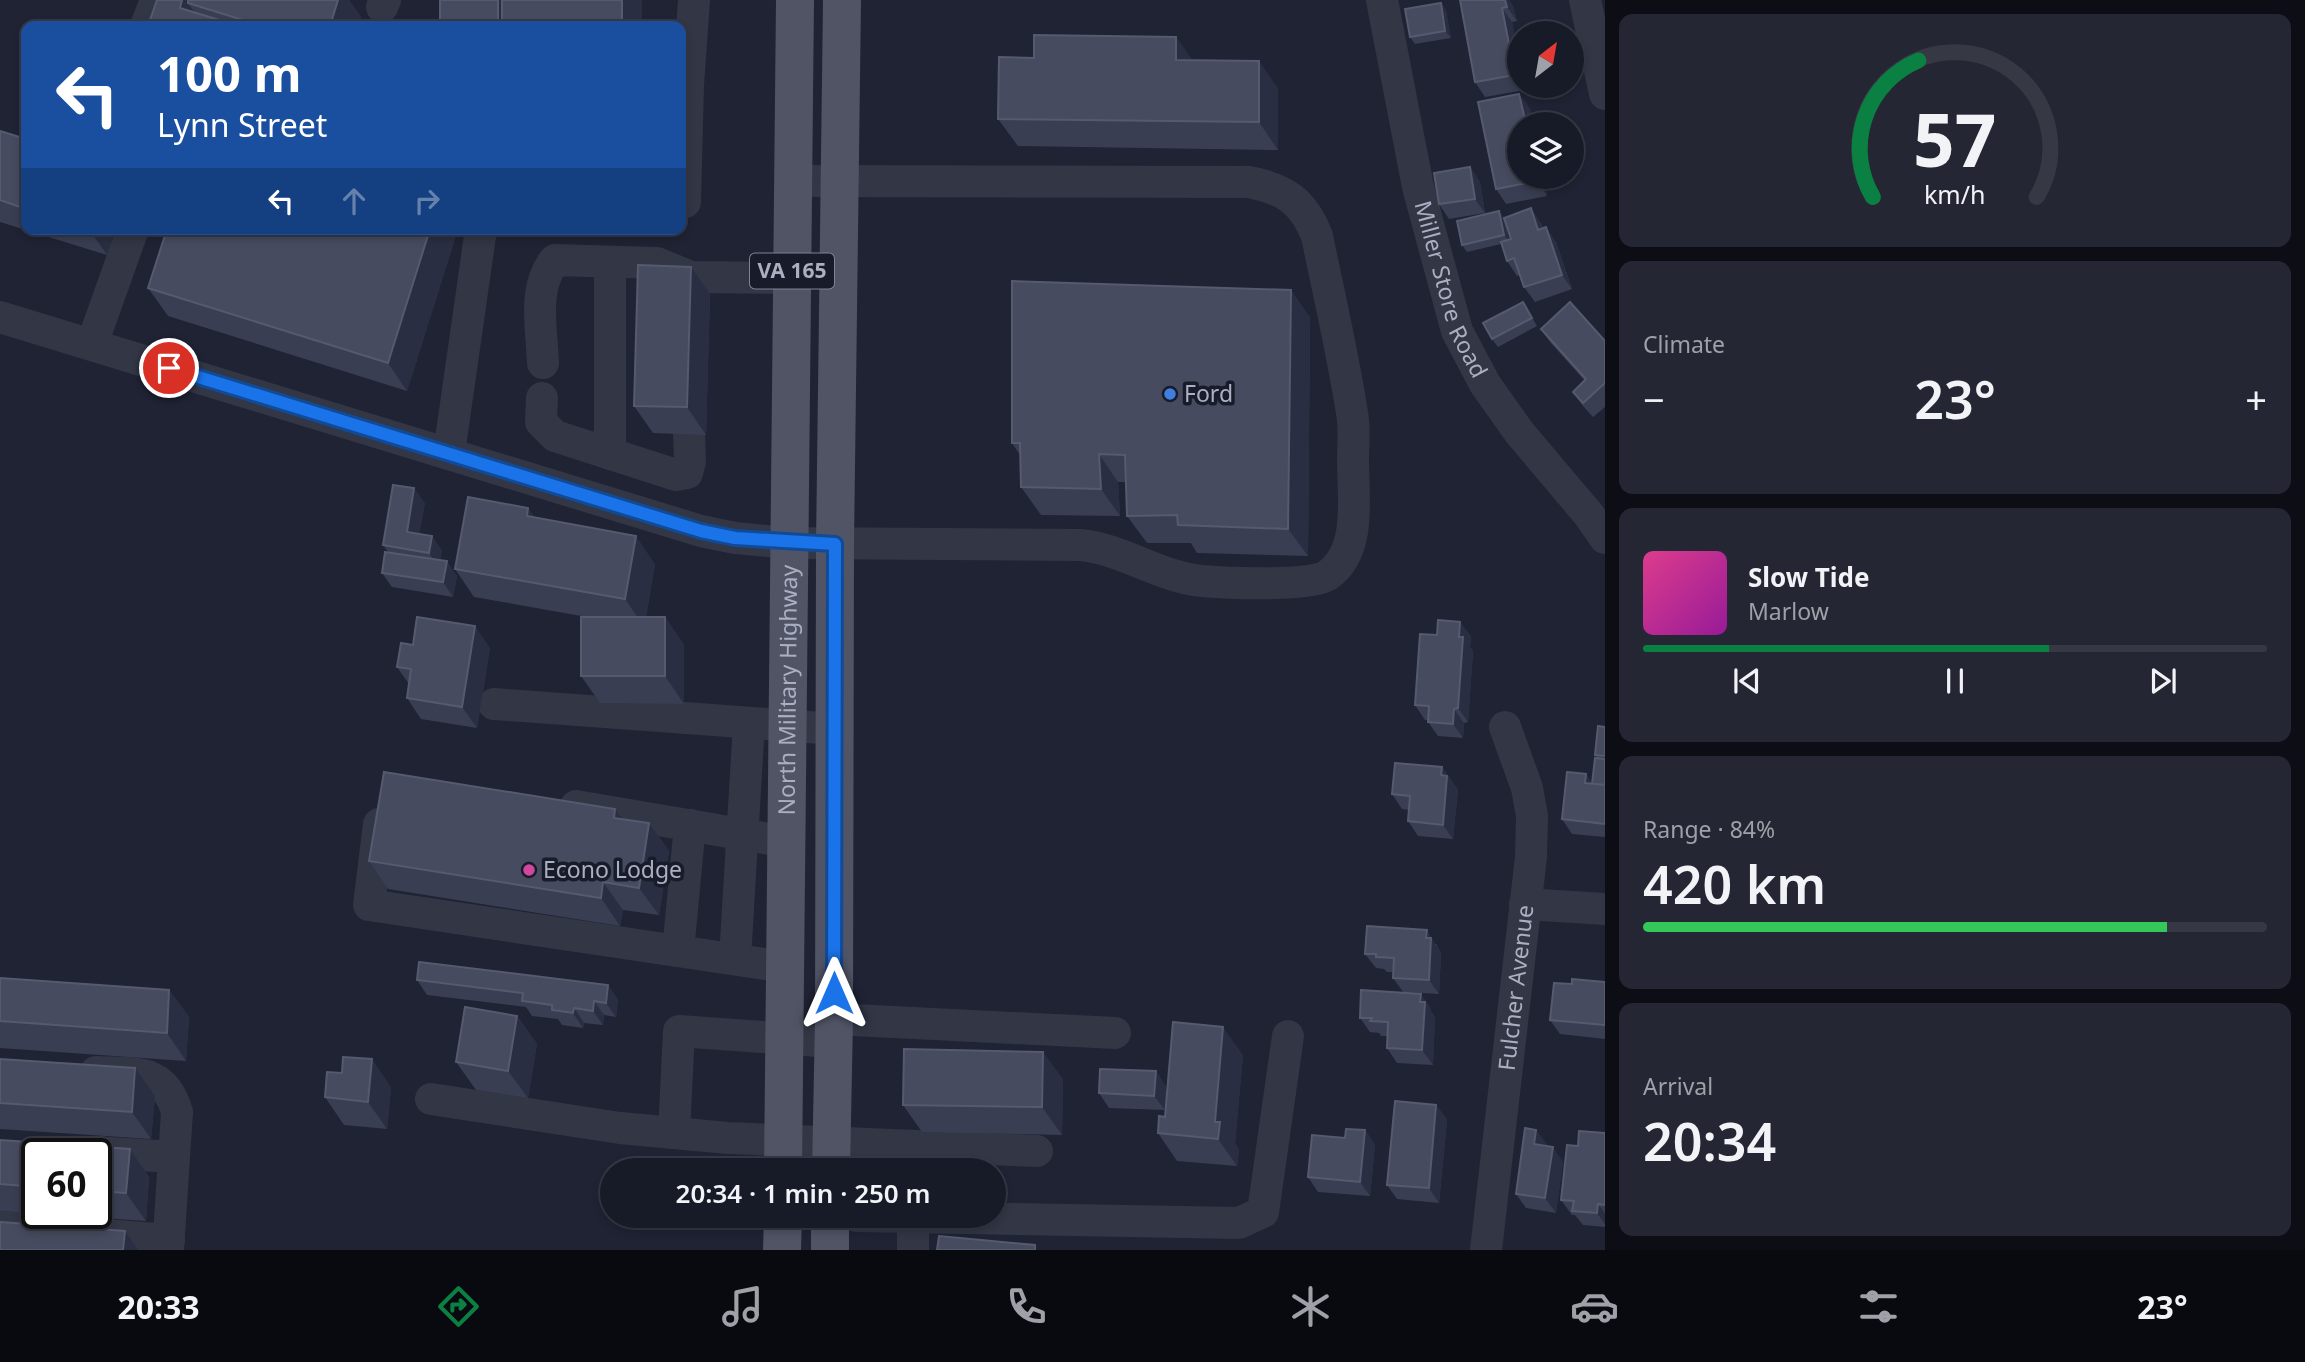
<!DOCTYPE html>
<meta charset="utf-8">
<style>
body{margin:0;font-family:"Noto Sans",sans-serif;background:#242733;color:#f1f3f6;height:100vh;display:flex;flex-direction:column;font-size:26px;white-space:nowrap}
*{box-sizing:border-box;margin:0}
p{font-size:23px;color:#9ea1a7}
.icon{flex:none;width:38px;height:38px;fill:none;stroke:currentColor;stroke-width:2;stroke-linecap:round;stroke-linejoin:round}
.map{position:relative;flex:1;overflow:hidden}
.sheet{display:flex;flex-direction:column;gap:14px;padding:14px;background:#0d0e15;width:700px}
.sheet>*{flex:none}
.guide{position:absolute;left:21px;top:21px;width:665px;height:214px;border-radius:14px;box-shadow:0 4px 10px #0003,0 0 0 2px #363844;background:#1a4fa0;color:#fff;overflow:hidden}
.needle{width:46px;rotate:31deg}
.buttons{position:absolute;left:1507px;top:21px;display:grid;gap:14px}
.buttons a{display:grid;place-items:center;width:77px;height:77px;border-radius:50%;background:#171a27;box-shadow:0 4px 10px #0003,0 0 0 2px #363844;font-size:35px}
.speed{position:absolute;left:21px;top:1138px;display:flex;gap:14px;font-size:35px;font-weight:700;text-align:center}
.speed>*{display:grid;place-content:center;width:91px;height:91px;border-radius:50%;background:#171a27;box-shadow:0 4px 10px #0003,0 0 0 2px #363844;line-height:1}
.speed .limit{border:4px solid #111;border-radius:10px;background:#fff;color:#111}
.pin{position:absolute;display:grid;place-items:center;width:60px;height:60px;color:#fff;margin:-30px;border:4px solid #fff;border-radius:50%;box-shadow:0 2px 7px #0007}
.me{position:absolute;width:77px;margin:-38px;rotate:0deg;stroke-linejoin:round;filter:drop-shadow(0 0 5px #0008)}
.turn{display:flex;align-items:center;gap:24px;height:147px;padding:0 21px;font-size:32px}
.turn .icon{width:91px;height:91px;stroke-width:2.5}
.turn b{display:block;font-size:49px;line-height:60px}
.lanes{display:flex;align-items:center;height:66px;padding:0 21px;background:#0003;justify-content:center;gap:35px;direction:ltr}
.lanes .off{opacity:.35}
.big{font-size:52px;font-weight:600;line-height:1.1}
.sheet .card{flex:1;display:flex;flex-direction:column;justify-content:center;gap:10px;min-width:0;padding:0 24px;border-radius:14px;background:#242733}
.sheet .dial{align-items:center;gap:0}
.dial svg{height:182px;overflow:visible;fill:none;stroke:#363844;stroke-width:7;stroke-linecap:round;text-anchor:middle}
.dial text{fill:#f1f3f6;stroke:none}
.song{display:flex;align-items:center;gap:21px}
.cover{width:84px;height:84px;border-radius:10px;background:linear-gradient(135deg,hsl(330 70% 55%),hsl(300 70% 35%))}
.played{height:7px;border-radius:4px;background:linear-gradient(90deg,#0b8043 65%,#363844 65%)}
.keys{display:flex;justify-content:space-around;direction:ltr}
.heat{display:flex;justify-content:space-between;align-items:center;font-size:38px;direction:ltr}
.charge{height:10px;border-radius:5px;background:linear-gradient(90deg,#34c759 84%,#363844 0)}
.trip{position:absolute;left:600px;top:1158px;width:406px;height:70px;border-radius:35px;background:#171a27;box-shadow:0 4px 10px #0003,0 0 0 2px #363844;font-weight:600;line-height:70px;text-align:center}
.menu{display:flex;height:112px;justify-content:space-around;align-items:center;background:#090a10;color:#9ea1a7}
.menu .icon{width:49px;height:49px}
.menu .active{color:#0b8043}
.menu b{font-size:32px;color:#f1f3f6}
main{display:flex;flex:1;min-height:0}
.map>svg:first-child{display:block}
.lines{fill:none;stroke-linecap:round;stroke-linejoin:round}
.minor{stroke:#323645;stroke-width:32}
.major{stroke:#505465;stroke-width:38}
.wall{fill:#3a3e53;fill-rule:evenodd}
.shaded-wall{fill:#2a2e42}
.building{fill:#464b5f;stroke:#565a6f;stroke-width:2}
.route-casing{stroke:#114b97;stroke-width:18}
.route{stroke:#1a73e8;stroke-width:12}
.shop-dot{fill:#3f7fe0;stroke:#181b29;stroke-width:2.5}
.hotel-dot{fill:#d1479c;stroke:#181b29;stroke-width:2.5}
.labels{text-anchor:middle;stroke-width:7;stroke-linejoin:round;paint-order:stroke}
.shield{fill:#181b29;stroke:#7f8394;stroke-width:2}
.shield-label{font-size:21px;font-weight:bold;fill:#abafc2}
.street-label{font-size:23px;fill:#abafc2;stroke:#181b29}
.poi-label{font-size:23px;fill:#abafc2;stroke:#181b29;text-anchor:start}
</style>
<main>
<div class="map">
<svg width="1605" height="1250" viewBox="0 0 1605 1250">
<rect width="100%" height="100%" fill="#1f2334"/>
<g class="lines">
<g class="minor">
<path id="s1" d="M1382,0L1418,187L1457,331L1485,384L1519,432L1589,515L1605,538"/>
<path d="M1585,0L1605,94"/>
<path d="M382,7L385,0"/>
<path d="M146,26L156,0"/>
<path d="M681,202H685L688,85L694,0"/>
<path d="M610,262V454"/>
<path d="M0,317L701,531L735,538L788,543L1080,545C1123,549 1159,577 1202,581C1225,583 1311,587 1328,575C1362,551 1353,497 1353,461C1353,445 1355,428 1352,413C1343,354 1329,295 1317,236C1303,201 1285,189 1249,182L793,181"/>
<path d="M92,344L133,229"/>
<path d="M543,363C542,330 532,287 555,260L657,263L691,277L792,278"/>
<path d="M542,398L541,422L555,436L676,475L687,473L690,461L689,434"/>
<path d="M449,453L481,229"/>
<path d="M494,704L835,729"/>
<path d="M576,806L787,842"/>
<path d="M379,824L369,905L785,967"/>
<path d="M1525,904L1605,909"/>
<path d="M678,951L690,825"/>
<path d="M735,959L749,723"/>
<path d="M834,1019L1115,1033"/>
<path d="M96,1072C135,1074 164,1067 177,1112L168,1250"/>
<path d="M431,1099L620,1128L728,1138L1037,1151"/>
<path d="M674,1133L679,1031L832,1042"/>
<path d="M92,1152L174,1157"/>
<path d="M856,1216L1239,1223L1263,1212L1288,1036"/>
<path d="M0,1227L169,1240"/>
<path d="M913,1250V1217"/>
<path id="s2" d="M1486,1250L1531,857L1532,816L1527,788L1505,727"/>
</g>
<g class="major">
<path id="s3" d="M783,1171L795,0"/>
<path d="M831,1171L834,1019L835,544L842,0"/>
<path d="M782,1250L783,1216"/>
<path d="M830,1250V1216"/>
</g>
</g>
<g class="wall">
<path d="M157,0H349L361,17L358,26H148Z"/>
<path d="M1460,0H1509L1513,6L1517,21L1512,22L1519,57V86H1524L1525,90L1485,97L1475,82Z"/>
<path d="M1441,3L1446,11L1451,38L1415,44L1410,37Z"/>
<path d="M1176,37L1192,60L1278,88V150L1018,146L998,119L1034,58Z"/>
<path d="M1519,94L1530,109L1547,196L1506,204L1496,189Z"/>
<path d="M0,131L26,139V229H115L107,255L0,222Z"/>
<path d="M1470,167L1480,182L1485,213L1449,219L1439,204Z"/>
<path d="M1499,211L1504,219L1509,240L1541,223L1543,228L1556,242L1572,289L1535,302L1524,287L1520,275L1517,276L1507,261L1501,244L1467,252L1462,245Z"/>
<path d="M458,229L407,391L168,316L148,288Z"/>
<path d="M1291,290L1310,318L1308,556L1197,553L1191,543H1147L1127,516L1126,482H1118L1120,516L1041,515L1021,487L1020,455L1012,443Z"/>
<path d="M710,294L706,435L653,433L634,406Z"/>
<path d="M1523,302L1537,326L1498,347L1492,339Z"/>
<path d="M1541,329L1605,341V407L1593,417L1583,406L1573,392L1585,381L1551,343Z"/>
<path d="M425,503L419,534L442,550L440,560L457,576L453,597L392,587L382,573L388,552L383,545Z"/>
<path d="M535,518L655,564L646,617H665L684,645V704L600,703L581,676L587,617L474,597L455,569Z"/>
<path d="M1460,622L1471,637L1470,647L1473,652L1468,722L1464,723L1463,738L1438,736L1428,722V720H1425L1415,705L1437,635Z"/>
<path d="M413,645L490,648L477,728L421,719L407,698L409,684L397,667Z"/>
<path d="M1605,727V837L1572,834L1562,819L1586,774L1592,783L1597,758L1595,755Z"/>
<path d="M1442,767L1458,790L1453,839L1418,836L1408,821L1409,810L1402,809L1392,794Z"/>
<path d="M622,819L649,823L669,851L659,915L623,910L620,926L388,889L369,861Z"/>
<path d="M1437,944V946L1441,953L1439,994L1403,992L1393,978L1394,972H1387L1384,969L1376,968L1365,954Z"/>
<path d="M0,978L169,990L189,1017L186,1061L0,1048Z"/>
<path d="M417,980L618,999L616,1017L604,1015L603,1025L584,1023L583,1028L562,1025L558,1019L532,1016L526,1007L427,995Z"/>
<path d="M1605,982V1039L1560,1034L1550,1020L1572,984Z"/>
<path d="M1431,1008V1011L1435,1017L1433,1065L1397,1063L1387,1048V1036H1381L1379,1033L1370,1032L1360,1018Z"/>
<path d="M517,1016L537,1044L528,1098L476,1090L456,1062Z"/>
<path d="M1243,1055L1235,1143L1239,1150L1237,1166L1177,1161L1158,1133Z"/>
<path d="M0,1059L155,1096L151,1139L0,1129Z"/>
<path d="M342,1073L391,1087L387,1129L344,1125L325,1097Z"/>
<path d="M1063,1079L1062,1135L922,1132L903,1105Z"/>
<path d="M1166,1086L1165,1110L1109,1108L1099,1093Z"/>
<path d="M1436,1105L1447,1120L1439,1203L1397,1199L1387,1185Z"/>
<path d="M1365,1130L1375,1145L1370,1196L1318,1192L1308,1177Z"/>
<path d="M1605,1133V1227L1583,1225L1575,1215H1572L1561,1200L1578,1146Z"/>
<path d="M0,1140L130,1149L149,1177L146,1221L0,1211ZM37,1153H96V1213H37Z"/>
<path d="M1547,1144L1546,1146L1563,1162L1556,1213L1526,1208L1516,1194Z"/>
</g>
<g class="shaded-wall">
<path d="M182,0H189L188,3L203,24L180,8Z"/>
<path d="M338,0H349L361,17L358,26H330Z"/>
<path d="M498,0H518L517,26H498Z"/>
<rect x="622" y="0" width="20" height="26"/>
<path d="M1505,0H1509L1513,6L1517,21L1507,7Z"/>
<path d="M1441,3L1446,11L1451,38L1445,31Z"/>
<path d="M1502,8L1512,22L1519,57V81L1515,75Z"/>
<path d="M1176,37L1196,65L1176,60Z"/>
<path d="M1259,61L1278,88V150L1259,122Z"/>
<path d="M1519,94L1530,109L1533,124H1526Z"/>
<path d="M1470,167L1480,182L1485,213L1475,199Z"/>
<path d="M1536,177H1543L1547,196L1537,181Z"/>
<path d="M1531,208L1541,223L1549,244L1538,230Z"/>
<path d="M1499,211L1504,219L1509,242L1504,235Z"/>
<path d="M1546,227L1556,242L1572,289L1562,275Z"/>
<path d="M89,229H115L107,255Z"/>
<path d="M430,229H458L407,391L388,363Z"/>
<path d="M691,267L710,294L706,435L687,407Z"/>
<path d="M1291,290L1310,318L1308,556L1288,529Z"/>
<path d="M1099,454L1118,482L1120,516L1101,489Z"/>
<path d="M414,488L425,503L417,546L407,532Z"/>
<path d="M528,508L548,535L527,516Z"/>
<path d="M432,536L442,550L439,568L429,553Z"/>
<path d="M636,536L655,564L644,627L625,599Z"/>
<path d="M447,561L457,576L453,597L443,582Z"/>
<path d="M665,617L684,645V704L665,676Z"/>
<path d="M1460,622L1471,637L1470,647L1473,652L1468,722L1458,708Z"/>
<path d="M475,626L490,648L477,728L462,707Z"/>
<path d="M1454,709L1464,723L1463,738L1453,724Z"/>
<path d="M1442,767L1458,790L1453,839L1443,825L1441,775Z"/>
<path d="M1586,774L1596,789L1585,783Z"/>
<path d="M615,809L634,836L614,818Z"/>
<path d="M649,823L669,851L659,915L639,888Z"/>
<path d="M603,882L623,910L620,926L601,898Z"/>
<path d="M1427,930L1441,953L1439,994L1429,980L1426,938Z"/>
<path d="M608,985L618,999L616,1017L606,1003Z"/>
<path d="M169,990L189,1017L186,1061L167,1033Z"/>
<path d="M1421,994L1431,1008V1011L1435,1017L1433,1065L1422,1050Z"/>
<path d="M594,1001L604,1015L603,1025L593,1011Z"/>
<path d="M574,1008L584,1023L583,1028L573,1013Z"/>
<path d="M517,1016L537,1044L528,1098L508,1071Z"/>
<path d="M1223,1027L1243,1055L1235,1143L1239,1150L1237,1166L1218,1139L1215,1122Z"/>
<path d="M1043,1052L1063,1079L1062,1135L1042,1107Z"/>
<path d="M372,1059L391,1087L387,1129L368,1102Z"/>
<path d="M135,1068L155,1096L151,1139L132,1112Z"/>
<path d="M1156,1071L1166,1086L1165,1110L1154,1096Z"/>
<path d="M1436,1105L1447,1120L1439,1203L1429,1188Z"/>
<path d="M1365,1130L1375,1145L1370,1196L1360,1182Z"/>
<path d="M1536,1130L1547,1144L1544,1159L1534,1144Z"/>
<path d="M1553,1147L1563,1162L1556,1213L1545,1198Z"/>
<path d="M130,1149L149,1177L146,1221L126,1193Z"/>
<path d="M1598,1204L1605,1214V1224L1597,1213Z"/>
<path d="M125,1231L138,1250H123Z"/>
</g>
<g class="building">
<path d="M157,0H182L180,8L239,26H148Z"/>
<path d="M188,0H338L330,26H262L188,3Z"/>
<rect x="440" y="0" width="58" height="26"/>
<rect x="502" y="0" width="120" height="26"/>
<path d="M1460,0H1505L1507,7L1502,8L1515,75L1475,82Z"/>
<path d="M1441,3L1445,31L1410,37L1405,9Z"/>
<path d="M1034,35L1176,37V60L1259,61V122L998,119L999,57L1034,58Z"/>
<path d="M1519,94L1526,124H1519V177H1536L1537,181L1496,189L1478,102Z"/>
<path d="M0,131L26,139V209L0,200Z"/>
<path d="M1470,167L1475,199L1439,204L1434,173Z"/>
<path d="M1531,208L1538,230L1546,227L1562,275L1524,287L1514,258L1507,261L1501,242L1511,239L1504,218Z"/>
<path d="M1499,211L1504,235L1462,245L1457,221Z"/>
<path d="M167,229H430L388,363L148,288Z"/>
<path d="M638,265L691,267L687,407L634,406Z"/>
<path d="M1012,281L1291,290L1288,529L1178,525L1177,515L1127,516L1125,455L1099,454L1101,489L1021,487L1020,443H1012Z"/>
<path d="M1523,302L1532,318L1492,339L1483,323Z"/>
<path d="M1570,302L1605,341V383L1583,403L1573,392L1586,379L1541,329Z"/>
<path d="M393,485L414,488L407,532L432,536L429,553L383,545Z"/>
<path d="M468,497L528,508L527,516L636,536L625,599L455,569Z"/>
<path d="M385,552L447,561L443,582L382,573Z"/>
<path d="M417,617L475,626L462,707L407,698L411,669L397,667L401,643L413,645Z"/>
<rect x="581" y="617" width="84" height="59"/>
<path d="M1438,620L1460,622L1459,637H1463L1458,708L1454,709L1453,724L1428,722L1429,706L1415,705L1420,634L1437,635Z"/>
<path d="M1598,726L1605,727V756L1595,755Z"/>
<path d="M1595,758L1605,759V785L1592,784Z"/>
<path d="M1395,763L1442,767L1441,775L1447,776L1443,825L1408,821L1410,796L1392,794Z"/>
<path d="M384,772L615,809L614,818L649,823L639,888L603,882L601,898L369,861Z"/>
<path d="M1567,772L1586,774L1585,783L1605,785V824L1562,819Z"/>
<path d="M1367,926L1427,930L1426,938H1431L1429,980L1393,978L1394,958L1376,957V954H1365Z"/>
<path d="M419,962L608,985L606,1003L594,1001L593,1011L574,1008L573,1013L552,1010V1005L522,1001L523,993L417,980Z"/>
<path d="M0,978L169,990L167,1033L0,1021Z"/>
<path d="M1572,979L1605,982V1025L1550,1020L1554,983L1572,984Z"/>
<path d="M1361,990L1421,994L1420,1002H1425L1422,1050L1387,1048L1388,1022L1370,1021L1372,1018H1360Z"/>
<path d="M465,1007L517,1016L508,1071L456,1062Z"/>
<path d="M1173,1022L1223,1027L1215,1122H1220L1218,1139L1158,1133L1159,1116L1165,1117Z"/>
<path d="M904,1049L1043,1052L1042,1107L903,1105Z"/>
<path d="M343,1057L372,1059L368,1102L325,1097L327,1072L342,1073Z"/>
<path d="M0,1059L135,1068L132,1112L0,1103Z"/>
<path d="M1100,1069L1156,1071L1154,1096L1099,1093Z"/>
<path d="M1395,1101L1436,1105L1429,1188L1387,1185Z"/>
<path d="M1525,1128L1536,1130L1534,1144L1553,1147L1545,1198L1516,1194Z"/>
<path d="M1346,1129L1365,1130L1360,1182L1308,1177L1312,1135L1345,1138Z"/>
<path d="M1579,1131L1605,1133V1205L1598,1204L1597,1213L1572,1211L1574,1201L1561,1200L1567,1145L1578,1146Z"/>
<path d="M0,1140L130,1149L126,1193L96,1191V1153H37V1187L0,1184Z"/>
<path d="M0,1222L125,1231L123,1250H0Z"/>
<path d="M939,1236L1035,1245V1250H937Z"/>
</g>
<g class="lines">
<defs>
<path id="route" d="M169,368L701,531L735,538L835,544L834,993"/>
</defs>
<use href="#route" class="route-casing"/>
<use href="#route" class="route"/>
</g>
<circle class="shop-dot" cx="1170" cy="394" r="7"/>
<circle class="hotel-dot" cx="529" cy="870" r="7"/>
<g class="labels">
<rect class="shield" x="750" y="253.5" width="84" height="35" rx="5"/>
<g class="shield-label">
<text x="792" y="278">VA 165</text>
</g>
<g class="street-label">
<text dy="8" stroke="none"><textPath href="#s1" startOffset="298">Miller Store Road</textPath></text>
<text dy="8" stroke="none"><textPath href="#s3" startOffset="481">North Military Highway</textPath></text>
<text dy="8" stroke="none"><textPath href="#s2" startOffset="264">Fulcher Avenue</textPath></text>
</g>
<g class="poi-label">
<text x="1184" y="402">Ford</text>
<text x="543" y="878">Econo Lodge</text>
</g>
</g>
</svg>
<div class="buttons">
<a><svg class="needle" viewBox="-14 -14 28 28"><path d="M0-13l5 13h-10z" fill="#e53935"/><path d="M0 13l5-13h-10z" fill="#9ea1a7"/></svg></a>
<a><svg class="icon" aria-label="layers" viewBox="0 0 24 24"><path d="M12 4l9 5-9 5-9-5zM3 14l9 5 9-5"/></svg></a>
</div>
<div class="speed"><div class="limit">60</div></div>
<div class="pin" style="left:169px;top:368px;background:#d93025"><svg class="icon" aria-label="arrive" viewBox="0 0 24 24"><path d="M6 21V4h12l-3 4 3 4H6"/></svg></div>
<svg class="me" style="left:834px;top:993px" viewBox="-20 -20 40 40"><path d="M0-17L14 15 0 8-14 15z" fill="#1a73e8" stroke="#fff" stroke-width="4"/></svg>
<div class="trip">20:34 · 1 min · 250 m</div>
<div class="guide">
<div class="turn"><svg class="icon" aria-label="left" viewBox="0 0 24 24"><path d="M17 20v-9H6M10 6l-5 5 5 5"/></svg><div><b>100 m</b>Lynn Street</div></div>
<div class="lanes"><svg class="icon" aria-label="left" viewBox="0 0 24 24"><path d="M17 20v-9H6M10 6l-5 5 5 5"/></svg><svg class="icon off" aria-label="ahead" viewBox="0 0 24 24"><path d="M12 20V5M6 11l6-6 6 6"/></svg><svg class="icon off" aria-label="right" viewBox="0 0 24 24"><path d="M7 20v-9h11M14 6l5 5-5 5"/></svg></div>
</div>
</div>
<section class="sheet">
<div class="card dial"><svg viewBox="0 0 100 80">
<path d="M14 69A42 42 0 1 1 86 69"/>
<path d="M14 69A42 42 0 0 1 34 9" stroke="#0b8043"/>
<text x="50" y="56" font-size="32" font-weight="700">57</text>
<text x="50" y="72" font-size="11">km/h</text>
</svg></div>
<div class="card"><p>Climate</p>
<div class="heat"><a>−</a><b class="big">23°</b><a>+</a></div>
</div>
<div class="card">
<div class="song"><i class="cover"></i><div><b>Slow Tide</b><p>Marlow</p></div></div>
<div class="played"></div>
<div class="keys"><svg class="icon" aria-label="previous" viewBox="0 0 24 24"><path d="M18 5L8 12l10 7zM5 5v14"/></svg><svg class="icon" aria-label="pause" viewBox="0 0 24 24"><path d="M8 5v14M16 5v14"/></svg><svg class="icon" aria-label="next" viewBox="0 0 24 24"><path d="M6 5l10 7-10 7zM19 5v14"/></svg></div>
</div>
<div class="card"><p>Range · 84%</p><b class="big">420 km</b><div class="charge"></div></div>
<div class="card"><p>Arrival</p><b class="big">20:34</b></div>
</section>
</main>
<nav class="menu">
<b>20:33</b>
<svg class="icon active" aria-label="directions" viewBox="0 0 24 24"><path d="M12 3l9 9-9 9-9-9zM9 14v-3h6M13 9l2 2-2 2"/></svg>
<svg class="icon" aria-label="music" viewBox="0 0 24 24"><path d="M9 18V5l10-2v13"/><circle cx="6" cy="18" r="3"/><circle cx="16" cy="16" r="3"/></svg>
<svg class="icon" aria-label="phone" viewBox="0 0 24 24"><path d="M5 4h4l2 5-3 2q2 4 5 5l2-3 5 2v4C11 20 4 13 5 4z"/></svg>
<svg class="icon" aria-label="climate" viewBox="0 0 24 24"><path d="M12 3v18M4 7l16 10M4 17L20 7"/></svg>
<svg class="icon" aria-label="car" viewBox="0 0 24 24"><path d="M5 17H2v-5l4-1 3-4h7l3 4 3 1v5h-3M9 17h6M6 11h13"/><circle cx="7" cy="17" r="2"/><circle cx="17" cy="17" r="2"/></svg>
<svg class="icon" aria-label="filters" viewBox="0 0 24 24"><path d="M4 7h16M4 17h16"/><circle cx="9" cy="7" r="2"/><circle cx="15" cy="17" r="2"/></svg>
<b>23°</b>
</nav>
